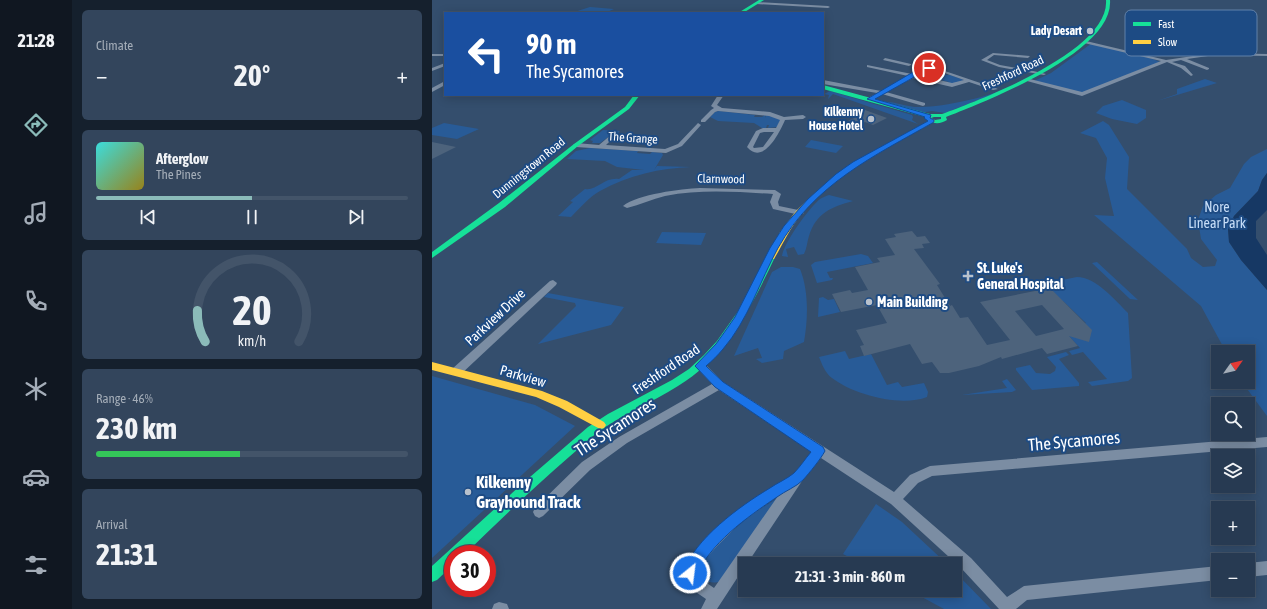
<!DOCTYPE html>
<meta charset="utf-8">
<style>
body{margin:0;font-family:"Asap Condensed",sans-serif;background:#33455c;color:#f1f3f6;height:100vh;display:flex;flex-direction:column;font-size:15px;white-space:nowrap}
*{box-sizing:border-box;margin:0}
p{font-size:13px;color:#a4adb8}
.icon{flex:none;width:22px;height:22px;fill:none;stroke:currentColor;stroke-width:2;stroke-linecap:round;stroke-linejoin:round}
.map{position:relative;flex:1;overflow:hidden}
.drawer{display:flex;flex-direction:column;gap:10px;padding:10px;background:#15202d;width:360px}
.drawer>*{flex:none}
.guide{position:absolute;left:12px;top:12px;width:380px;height:84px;border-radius:0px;box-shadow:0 2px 10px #0003,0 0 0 1px #435469;background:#1a4fa0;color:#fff;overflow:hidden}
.needle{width:26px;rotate:56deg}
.fabs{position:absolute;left:779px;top:345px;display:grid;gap:8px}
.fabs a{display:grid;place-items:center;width:44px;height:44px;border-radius:0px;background:#273a52;box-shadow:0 2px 10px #0003,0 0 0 1px #435469;font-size:20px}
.speed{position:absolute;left:12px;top:545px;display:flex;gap:8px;font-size:20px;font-weight:700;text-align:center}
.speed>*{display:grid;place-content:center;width:52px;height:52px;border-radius:50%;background:#273a52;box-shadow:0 2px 10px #0003,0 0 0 1px #435469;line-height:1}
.speed .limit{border:6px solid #d22;background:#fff;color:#111}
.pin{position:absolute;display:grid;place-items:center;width:34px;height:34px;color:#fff;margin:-17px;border:2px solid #fff;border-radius:50%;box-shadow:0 1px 4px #0007}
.me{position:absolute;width:44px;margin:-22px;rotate:29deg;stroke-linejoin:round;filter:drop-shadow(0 0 3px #0008)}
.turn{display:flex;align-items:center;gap:14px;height:84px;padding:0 16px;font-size:18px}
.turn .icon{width:52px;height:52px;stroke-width:2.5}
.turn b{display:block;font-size:28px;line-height:34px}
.big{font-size:30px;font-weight:700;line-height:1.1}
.drawer .widget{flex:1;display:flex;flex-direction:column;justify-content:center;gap:6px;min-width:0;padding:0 14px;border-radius:6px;background:#33455c}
.drawer .dial{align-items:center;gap:0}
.dial svg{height:104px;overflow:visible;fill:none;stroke:#435469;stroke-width:7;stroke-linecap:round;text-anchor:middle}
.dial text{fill:#f1f3f6;stroke:none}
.song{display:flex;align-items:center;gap:12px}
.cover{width:48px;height:48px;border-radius:6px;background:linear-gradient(135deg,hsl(180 70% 55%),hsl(50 70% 35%))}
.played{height:4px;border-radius:2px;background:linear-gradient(90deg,#8bbbb9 50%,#435469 50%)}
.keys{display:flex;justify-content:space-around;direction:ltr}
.heat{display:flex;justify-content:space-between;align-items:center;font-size:22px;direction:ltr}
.charge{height:6px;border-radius:3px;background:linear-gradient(90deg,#34c759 46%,#435469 0)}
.trip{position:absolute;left:306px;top:557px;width:224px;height:40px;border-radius:0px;background:#273a52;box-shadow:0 2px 10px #0003,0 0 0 1px #435469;font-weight:700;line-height:40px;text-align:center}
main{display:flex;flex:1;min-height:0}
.tab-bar{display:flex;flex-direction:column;width:72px;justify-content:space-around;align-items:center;background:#101721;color:#a4adb8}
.tab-bar .icon{width:28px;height:28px}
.tab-bar .selected{color:#8bbbb9}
.tab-bar b{font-size:18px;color:#f1f3f6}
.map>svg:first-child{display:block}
.green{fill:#285b97}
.water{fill:#163864}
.building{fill:#4d637c;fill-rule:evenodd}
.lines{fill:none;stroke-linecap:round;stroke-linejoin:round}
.street{fill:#7b8da3;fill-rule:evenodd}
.fast{fill:#16e098;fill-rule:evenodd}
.slow{fill:#ffcf43;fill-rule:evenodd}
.route{fill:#1a73e8;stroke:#114b97}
.poi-dot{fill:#b8c1cc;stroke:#1d4b84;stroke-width:1.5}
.labels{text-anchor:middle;stroke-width:4;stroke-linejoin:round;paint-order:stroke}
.far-poi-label{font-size:12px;font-weight:bold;fill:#fff;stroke:#1d4b84;text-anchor:end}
.far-street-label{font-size:12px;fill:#fff;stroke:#1d4b84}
.park-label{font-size:14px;fill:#c8def8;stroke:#1d4b84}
.poi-label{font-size:14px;font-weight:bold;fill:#fff;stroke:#1d4b84;text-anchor:start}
.street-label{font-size:14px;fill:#fff;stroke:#1d4b84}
.near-street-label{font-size:17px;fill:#fff;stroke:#1d4b84}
.near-poi-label{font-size:17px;font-weight:bold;fill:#fff;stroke:#1d4b84;text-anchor:start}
.key{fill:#1d4b84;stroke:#6181a9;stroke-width:1}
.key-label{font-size:11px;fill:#fff}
</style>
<main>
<nav class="tab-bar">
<b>21:28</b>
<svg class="icon selected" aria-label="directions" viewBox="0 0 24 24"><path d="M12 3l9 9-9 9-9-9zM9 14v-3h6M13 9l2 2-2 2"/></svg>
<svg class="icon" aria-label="music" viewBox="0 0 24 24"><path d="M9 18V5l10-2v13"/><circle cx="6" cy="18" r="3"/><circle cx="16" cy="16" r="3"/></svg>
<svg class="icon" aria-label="phone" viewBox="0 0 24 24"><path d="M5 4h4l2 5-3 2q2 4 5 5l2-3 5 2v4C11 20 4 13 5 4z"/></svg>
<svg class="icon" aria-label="climate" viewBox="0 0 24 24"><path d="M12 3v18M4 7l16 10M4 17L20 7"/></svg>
<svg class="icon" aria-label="car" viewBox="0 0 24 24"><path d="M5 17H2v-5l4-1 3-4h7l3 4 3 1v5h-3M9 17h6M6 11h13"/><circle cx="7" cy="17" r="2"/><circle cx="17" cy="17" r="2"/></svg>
<svg class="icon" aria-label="filters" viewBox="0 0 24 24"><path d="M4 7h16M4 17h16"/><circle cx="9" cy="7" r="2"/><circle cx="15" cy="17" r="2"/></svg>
</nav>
<section class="drawer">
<div class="widget"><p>Climate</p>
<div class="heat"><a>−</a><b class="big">20°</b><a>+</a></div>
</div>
<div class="widget">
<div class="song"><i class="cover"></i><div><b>Afterglow</b><p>The Pines</p></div></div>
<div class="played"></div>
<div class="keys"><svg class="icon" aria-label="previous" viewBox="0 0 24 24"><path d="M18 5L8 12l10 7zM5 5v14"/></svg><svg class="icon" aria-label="pause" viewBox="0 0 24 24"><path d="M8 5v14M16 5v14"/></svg><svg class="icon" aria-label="next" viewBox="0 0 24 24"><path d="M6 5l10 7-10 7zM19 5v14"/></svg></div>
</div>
<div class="widget dial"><svg viewBox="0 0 100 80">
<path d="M14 69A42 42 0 1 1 86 69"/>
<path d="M14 69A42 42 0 0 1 8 45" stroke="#8bbbb9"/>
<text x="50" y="56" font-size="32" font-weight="700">20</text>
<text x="50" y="72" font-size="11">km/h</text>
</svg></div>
<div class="widget"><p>Range · 46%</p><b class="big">230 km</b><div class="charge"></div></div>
<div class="widget"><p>Arrival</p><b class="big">21:31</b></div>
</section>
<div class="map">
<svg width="835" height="609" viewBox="0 0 835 609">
<rect width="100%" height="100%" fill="#344e6d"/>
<g class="green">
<path d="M158,7L182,9L173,13H139Z"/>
<path d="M660,43L721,59L728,62L649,93L602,81L619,73Z"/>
<path d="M493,69L503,70L515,75H518L532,80L524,84L516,83L517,82C507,79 497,79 486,75Z"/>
<path d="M603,73H604L588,84L513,113L500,111L487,113L450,102C458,100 476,107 486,107C514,108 583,92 603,73Z"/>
<path d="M773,79L785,83L725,101L745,94V89Z"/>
<path d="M398,91L480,115L481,117L480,120L486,124L401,94L396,99L397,95L392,94Z"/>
<path d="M690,100L714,110V118L705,124L680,119L664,113L671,106Z"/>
<path d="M287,111L323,115L322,117H330L333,115V118L334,115L349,119L345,127L336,128L337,125H335L334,128H330L322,123L286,121L278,117L283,112Z"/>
<path d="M671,121L677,125L697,157L695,189L755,249L759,258L771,267L783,266L785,260L769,239L766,220L771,206L784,195L798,188L812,164L819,157L835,149V173L830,180L826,191L802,216L796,229L797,242L809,260L835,290V416L810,382H816V352H794L769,306L662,215L682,216L673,178L675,158L664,138L648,133Z"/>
<path d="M12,123L47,129L25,139L0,135V128Z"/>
<path d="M171,130L188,131L184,135H179L168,143H160L161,141L158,140Z"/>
<path d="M379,140L411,146L404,153L373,147Z"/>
<path d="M158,148L206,151L205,153L218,154L220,152L230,153L231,155L222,170L225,166L259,167C229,168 196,175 168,191C157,197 148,208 139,217L126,216L141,202L138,201L153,189C165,191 172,177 187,179L200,170H212L185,167L173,161L135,159L144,151Z"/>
<path d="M397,195L421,201C399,207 384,213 377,236C375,242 375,248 372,254L366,255L362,247L354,249L356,257L350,256C352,242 378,207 388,199C391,197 394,196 397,195Z"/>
<path d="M230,232L274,233L269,245L224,243Z"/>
<path d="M429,254L436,256L441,263L395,272L398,278H401L400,280L385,283L379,265L383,262Z"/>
<path d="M665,262L706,300L698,299L660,263Z"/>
<path d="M349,267H361L368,269C377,291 376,319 372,342L352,351L351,359L330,363L324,359L330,358L326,348L302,356L340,272Z"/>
<path d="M645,277C664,277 683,300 696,313L700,378L696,381L660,386L656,382L675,379L651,352L640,355L637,351L648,348L637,336L654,323L631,301L621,303L627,298L618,288L630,285L625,281Z"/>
<path d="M116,293L192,307L179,325L106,344L144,306L143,303L112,297Z"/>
<path d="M391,297L396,300L402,299L408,312L386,317L387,298Z"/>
<path d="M413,351L417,359L439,354L455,385L466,382L470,387L492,383L496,392L495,397C469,407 422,395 400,378C393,373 390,364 387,357Z"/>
<path d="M634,352L637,355L627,359L647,383V386L600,390L584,370V368L598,365L604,373L618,374L623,371L624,367L615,357Z"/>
<path d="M0,376L103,405L143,426L0,558Z"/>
<path d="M575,379L584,390L580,392L530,395L575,388L570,381Z"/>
<path d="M346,498L289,581C279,585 270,581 264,571L266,565L291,539L320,514Z"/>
<path d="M444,504L470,522L515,564H430L411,554Z"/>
<path d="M523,572L559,609H512L477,590H523Z"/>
</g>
<path class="water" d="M835,173V210L824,221V238L835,255V290L809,260L797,242L796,229L802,216L826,191L830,180Z"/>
<g class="building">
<path d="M433,110L455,118L441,125L433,122L420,128L409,124L427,116L424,115Z"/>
<path d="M0,142L24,147L0,159Z"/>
<path d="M480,231L485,237L493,236L498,243L490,244L492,248L482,249L508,284L505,285L518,306L520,305L528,318L536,317L555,345L578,340L548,302L618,288L660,330L657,342L637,336L646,346L615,354L610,348L570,359L569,357L547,366L517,373H508L500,362L490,364L478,344L432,356L428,346L432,345L424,330L455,323L445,305L409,312L400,294L418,290L420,293L436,290L423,267L448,262L445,258L463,255L453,239L464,237L462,234ZM610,305L632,329L604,336L583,311Z"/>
</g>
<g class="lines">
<g class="street">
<path d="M325,2L396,6L398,7L396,8L324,4Z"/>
<path d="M789,40L802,43L782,47L786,53L835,54V56L783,55L755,59L777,68V69L775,70L749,60L740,62L753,66L761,75L759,76L749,68L735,62L650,96L595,81L598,79L650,92L729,61L652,43L654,41L734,60L781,53L776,44ZM786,42L794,43L781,44Z"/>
<path d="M561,53L598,56L596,58L562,55L555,60L568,65L591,69L607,62H609V64L597,70L614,74L612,75L567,67L549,60Z"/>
<rect x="0" y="54" width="13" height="2"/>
<path d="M453,58L479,64V65L477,66L451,60Z"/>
<path d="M13,63V66L0,71V68Z"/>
<path d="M435,65L480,74L488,68H504L566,89L561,90L537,82L520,87L481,78L454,92L493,103V105L491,106L450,94L438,101L435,99L436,98L445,93L391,84V80L449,91L476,76L435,67ZM491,70H504L532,80L520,83L485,75Z"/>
<path d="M13,81V85L0,92V88Z"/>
<path d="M286,95H292L285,105L290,108L338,112L352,117L371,115L374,117L371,119L353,120C348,132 331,166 315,147L324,131L331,128H344L348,120L337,116L286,111L283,112L273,122H269V120L279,110L282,108L279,106ZM332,132H342L331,147L322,148L321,147L328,133Z"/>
<path d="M266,123L269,125L250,146L234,153L144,147L141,145L144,143L167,145L180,134L183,136L174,145L233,149L246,144Z"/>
<path d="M268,188L343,190L349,194L346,202L347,206L371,211L372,213L368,215L341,209L338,202L341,194C305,192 269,189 233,196C220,199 208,205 195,208L191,206C206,194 249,189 268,188Z"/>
<path d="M121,280L125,283L124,285L28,375H20L19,372L20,369L118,281Z"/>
<path d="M268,362L272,363L291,382L462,492L478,475L498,466L835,437V447L500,476L486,483L471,499L539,558L575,597L592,586L786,566V580L595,600L584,609H567L529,568L459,504L389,458L370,481L315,564H313V566L285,609H269L274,599L255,586L253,581L252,570L257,557L277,536L298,516L322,499L361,475L380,452L287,390L195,443L158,470L111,516L107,518L103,516L101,512L103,508L150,462L187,437L280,384L263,366L264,363ZM346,496L282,588L266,577L267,566L286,545L307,524Z"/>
<path d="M835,561V575L816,577V563Z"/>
<path d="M67,602L75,604L77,609H60L62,604Z"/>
</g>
<g class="fast">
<path d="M327,0H332L311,13H306Z"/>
<path d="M674,0H678C682,52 554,101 514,117L515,120C508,125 497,124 493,117L391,89V85L498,114H510C550,99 678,51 674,0ZM502,117H509V119L503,120L499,118Z"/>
<path d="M202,95H208L197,109L146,146L73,207L0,258V252L67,203L142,144L193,107Z"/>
<path d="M336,255H339L343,257C320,306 294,357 246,386C220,403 190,414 165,433C155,440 147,449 137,457C101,488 67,521 33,554H21V565L5,580L0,582V566L91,483L156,427L176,414L240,380L257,369L272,355L285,341L307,310Z"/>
</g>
<g class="slow">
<path d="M500,119L503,121L502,122C455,147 404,173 369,215C358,228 351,244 342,259H336L335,257L348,232L364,211L384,192L428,159Z"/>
<path d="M0,362L110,391L135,401L172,422L174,425L172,428L168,429L127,407L104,397L0,370Z"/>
</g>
</g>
<path class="route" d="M497,67L498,69L491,71L484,76L443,99L499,115L498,118L502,120V122C442,156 382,184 346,248C328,281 316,320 291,349C286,355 280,361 274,366L291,382L391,447L393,451C388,460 378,472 371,480C364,487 353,491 345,497C314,518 278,543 263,578L258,580L253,578L251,573C262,539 308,506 338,488C345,483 355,479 362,473C368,467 373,459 379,452L283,387L263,366L284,344L294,330L303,317L338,248L352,226L376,199L404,174L421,162L496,121L492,118L493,117L435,99L488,68Z"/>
<g class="poi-dot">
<circle cx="658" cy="31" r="4"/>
<circle cx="439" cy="119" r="4"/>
<path d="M534 270h4v4h4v4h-4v4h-4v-4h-4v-4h4z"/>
<circle cx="437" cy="302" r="4"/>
<circle cx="36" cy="492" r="4"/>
</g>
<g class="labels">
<g class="far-poi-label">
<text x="650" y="35">Lady Desart</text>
<text x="431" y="116">Kilkenny<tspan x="431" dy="14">House Hotel</tspan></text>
</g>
<g class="far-street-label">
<text transform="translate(581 73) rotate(-25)" y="4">Freshford Road</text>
<text transform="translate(201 138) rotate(4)" y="4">The Grange</text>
<text transform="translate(97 168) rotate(-39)" y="4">Dunningstown Road</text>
<text transform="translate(289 179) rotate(1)" y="4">Clarnwood</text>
</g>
<g class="park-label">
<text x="785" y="212">Nore<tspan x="785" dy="16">Linear Park</tspan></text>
</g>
<g class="poi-label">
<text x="545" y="273">St. Luke's<tspan x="545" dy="16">General Hospital</tspan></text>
<text x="445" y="307">Main Building</text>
</g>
<g class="street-label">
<text transform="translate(63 317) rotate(-43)" y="5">Parkview Drive</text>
<text transform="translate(234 369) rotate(-34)" y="5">Freshford Road</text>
<text transform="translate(91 376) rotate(16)" y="5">Parkview</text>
</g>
<g class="near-street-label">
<text transform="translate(183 427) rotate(-33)" y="6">The Sycamores</text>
<text transform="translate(642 441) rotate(-5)" y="6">The Sycamores</text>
</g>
<g class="near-poi-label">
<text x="44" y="488">Kilkenny<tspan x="44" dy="20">Grayhound Track</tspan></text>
</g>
</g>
<rect x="693" y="10" width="132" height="46" rx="6" class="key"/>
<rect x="701" y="22" width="18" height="4" fill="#16e098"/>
<rect x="701" y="40" width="18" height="4" fill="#ffcf43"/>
<g class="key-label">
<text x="726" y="28">Fast</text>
<text x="726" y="46">Slow</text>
</g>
</svg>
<div class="fabs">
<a><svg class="needle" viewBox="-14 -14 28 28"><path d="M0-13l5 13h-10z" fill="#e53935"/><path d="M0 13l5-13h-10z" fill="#a4adb8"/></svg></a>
<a><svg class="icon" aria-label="search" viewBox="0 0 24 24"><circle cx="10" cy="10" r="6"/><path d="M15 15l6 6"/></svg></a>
<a><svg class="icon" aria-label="layers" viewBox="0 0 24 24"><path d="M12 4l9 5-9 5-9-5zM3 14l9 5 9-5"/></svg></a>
<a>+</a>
<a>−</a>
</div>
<div class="speed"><div class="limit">30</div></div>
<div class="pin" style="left:497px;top:68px;background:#d93025"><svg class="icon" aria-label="arrive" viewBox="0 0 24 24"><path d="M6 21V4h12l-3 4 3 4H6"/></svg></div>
<svg class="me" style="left:258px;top:573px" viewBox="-20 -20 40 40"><circle r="17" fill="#1a73e8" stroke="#fff" stroke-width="3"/><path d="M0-11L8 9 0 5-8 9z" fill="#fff"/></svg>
<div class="trip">21:31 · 3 min · 860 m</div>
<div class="guide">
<div class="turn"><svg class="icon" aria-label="left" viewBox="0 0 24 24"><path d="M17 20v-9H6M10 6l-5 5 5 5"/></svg><div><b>90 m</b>The Sycamores</div></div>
</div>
</div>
</main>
